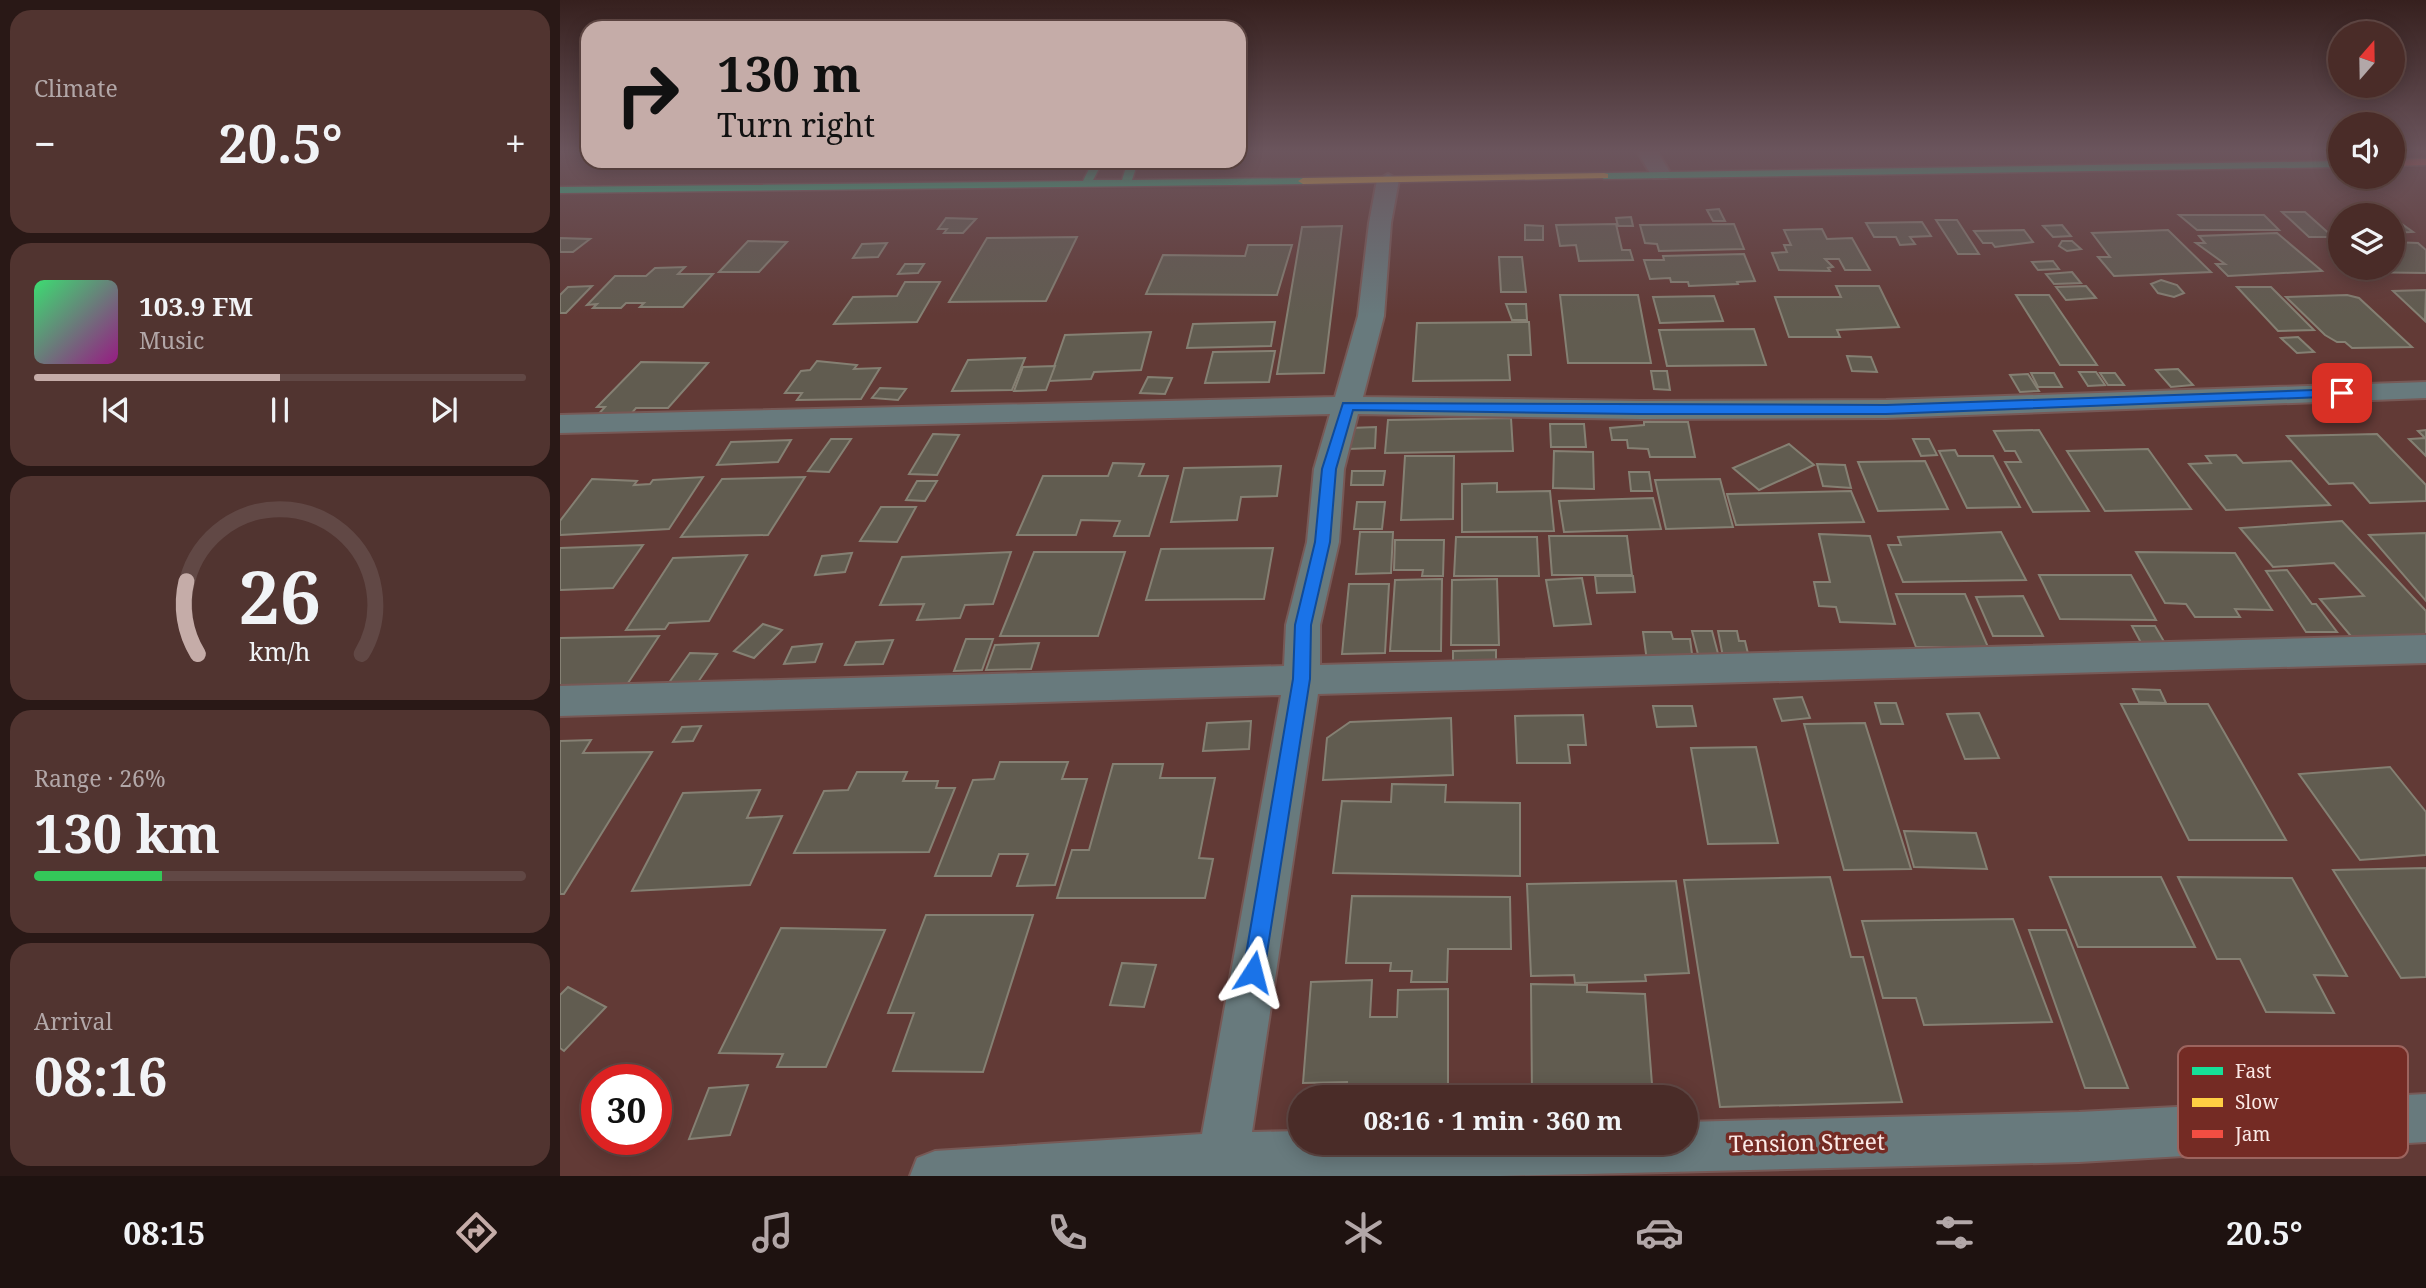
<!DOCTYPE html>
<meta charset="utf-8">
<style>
body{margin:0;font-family:"Noto Serif",serif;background:#513430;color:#f1f3f6;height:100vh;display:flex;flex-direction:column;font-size:26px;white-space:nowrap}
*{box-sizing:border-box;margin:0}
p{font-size:23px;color:#b2a7a8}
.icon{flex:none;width:38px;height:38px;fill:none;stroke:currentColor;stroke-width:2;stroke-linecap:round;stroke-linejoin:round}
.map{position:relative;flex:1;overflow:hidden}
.drawer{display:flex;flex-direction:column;gap:10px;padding:10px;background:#291816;width:560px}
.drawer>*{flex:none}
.top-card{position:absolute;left:21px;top:21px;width:665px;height:147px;border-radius:21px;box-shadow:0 4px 18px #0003,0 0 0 2px #614845;background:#c5aca8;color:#111;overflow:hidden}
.needle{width:46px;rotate:20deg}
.fabs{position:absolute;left:1768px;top:21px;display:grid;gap:14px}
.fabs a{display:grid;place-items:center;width:77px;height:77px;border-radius:50%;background:#4a2c28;box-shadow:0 4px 18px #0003,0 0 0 2px #614845;font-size:35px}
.speed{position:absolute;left:21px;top:1064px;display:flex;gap:14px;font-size:35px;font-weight:700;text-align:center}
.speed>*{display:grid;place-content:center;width:91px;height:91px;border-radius:50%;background:#4a2c28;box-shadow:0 4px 18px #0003,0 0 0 2px #614845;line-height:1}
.speed .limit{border:10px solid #d22;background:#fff;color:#111}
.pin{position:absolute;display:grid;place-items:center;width:60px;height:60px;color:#fff;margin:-30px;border-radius:14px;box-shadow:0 4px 10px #0006}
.me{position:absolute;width:77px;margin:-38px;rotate:9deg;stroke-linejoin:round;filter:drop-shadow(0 0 5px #0008)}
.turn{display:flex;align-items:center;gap:24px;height:147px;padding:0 21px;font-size:32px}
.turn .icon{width:91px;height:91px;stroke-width:2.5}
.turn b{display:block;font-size:49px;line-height:60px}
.big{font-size:52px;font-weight:700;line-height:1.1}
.drawer .card{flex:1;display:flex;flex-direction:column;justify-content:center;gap:10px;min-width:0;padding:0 24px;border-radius:21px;background:#513430}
.drawer .dial{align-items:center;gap:0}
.dial svg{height:182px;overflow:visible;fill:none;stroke:#614845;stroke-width:7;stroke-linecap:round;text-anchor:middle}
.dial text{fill:#f1f3f6;stroke:none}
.song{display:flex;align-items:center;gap:21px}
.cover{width:84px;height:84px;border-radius:10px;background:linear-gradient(135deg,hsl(140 70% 55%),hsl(310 70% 35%))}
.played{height:7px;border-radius:4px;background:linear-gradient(90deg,#c5aca8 50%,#614845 50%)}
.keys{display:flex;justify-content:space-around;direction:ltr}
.heat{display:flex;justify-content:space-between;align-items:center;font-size:38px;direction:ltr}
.charge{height:10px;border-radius:5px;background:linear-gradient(90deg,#34c759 26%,#614845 0)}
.trip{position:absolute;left:728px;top:1085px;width:410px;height:70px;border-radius:35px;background:#4a2c28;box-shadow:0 4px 18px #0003,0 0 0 2px #614845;font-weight:700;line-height:70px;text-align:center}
.menu{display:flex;height:112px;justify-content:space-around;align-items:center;background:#1e1210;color:#b2a7a8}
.menu .icon{width:49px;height:49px}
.menu .on{color:#c5aca8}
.menu b{font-size:32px;color:#f1f3f6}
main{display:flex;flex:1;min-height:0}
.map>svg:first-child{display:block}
.building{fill:#615c50;stroke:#858073;stroke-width:2}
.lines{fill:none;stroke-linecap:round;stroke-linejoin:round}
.street-casing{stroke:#775956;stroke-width:4}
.fast-casing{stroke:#775956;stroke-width:3}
.slow-casing{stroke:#775956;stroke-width:3}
.jam-casing{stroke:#775956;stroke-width:3}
.street{fill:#687a7d;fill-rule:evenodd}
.fast{fill:#16e098;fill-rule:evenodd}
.slow{fill:#ffcf43;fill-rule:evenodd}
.jam{fill:#f24e42;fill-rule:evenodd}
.route{fill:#1a73e8;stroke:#114b97;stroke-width:2}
.labels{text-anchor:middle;stroke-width:7;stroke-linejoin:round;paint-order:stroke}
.near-street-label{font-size:23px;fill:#fbe9e6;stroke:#742b24}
.key{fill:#742b24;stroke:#9c645e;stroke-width:2}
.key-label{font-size:19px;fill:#fbe9e6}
</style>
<main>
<section class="drawer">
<div class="card"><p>Climate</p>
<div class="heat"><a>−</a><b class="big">20.5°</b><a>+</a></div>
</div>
<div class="card">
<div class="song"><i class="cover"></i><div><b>103.9 FM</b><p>Music</p></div></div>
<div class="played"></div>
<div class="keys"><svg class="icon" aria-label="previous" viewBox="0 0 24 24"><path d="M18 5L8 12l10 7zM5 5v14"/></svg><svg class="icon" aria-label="pause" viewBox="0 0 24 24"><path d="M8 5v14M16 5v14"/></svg><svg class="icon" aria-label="next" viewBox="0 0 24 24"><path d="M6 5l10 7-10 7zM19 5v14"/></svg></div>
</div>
<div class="card dial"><svg viewBox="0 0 100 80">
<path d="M14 69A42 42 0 1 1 86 69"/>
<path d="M14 69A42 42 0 0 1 9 37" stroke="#c5aca8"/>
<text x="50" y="56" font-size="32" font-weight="700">26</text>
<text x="50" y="72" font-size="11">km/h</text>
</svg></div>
<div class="card"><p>Range · 26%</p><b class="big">130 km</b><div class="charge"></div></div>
<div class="card"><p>Arrival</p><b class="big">08:16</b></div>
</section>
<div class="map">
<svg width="1866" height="1176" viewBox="0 0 1866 1176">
<rect width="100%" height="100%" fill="#623a36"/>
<g class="building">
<path d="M1159,209L1165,221H1153L1147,210Z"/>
<path d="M1722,212H1745L1773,237H1749Z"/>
<path d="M1619,215H1704L1719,230H1637Z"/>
<path d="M1071,217L1073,226H1058L1056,218Z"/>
<path d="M1832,217L1853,232L1832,233Z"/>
<path d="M386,218L416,219L403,233H384L387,229H378Z"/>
<path d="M1376,220H1397L1419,254H1398Z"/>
<path d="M1362,222L1371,236L1350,237L1355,244L1340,245L1336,237H1314L1306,223Z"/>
<path d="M1056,224L1062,250H1070L1073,260L1019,261L1016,245L1000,246L996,225Z"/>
<path d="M1174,224L1184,249L1099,251L1097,244L1085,243L1080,225Z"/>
<path d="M965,225L983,226V240H965Z"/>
<path d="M1502,225L1511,236L1493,237L1483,226Z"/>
<path d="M782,226L764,373L717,374L742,227Z"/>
<path d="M1262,229L1267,239L1292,238L1310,270H1285L1279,259H1265L1273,267L1268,268L1270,271L1219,270L1212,253L1227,252L1224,245H1231L1224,230Z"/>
<path d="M1464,230L1473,242L1435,247L1432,243H1423L1414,231Z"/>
<path d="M1608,230L1651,272L1554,276L1538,257H1550L1532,233Z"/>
<path d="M1717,233L1762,271L1668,276L1656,264H1665L1636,243H1645L1639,236Z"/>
<path d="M517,237L486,301L389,302L427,238Z"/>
<path d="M0,238L30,239L13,252H0Z"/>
<path d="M188,241L227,242L199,272H159Z"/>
<path d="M1502,241H1512L1521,249L1507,251L1499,246Z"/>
<path d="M1832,242L1858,243L1866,250V273L1795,272L1791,268H1832Z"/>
<path d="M327,243L318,257L293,258L302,244Z"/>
<path d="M688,245H732L717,295L586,294L603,255L685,256Z"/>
<path d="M1184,254L1195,281L1177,282L1178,284L1129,286L1128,282H1111L1110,278L1090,279L1084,260H1104L1103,256Z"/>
<path d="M939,257H962L966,292H941Z"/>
<path d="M1493,261L1499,269L1478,270L1472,262Z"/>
<path d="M345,264H364L358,273L338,274Z"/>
<path d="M125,267L118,274H153L123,307H80L84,303H66L61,308H33L37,304L27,305L55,276H86L95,268Z"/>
<path d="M1512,272L1521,283L1494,284L1486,274Z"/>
<path d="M1601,280L1617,285L1624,293L1614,297L1598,293L1591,284Z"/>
<path d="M345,282H380L357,322L274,324L293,297L337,296Z"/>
<path d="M32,286L6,313H0V295L8,287Z"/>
<path d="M1276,286H1319L1339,327L1277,330L1280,337H1229L1215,297H1281Z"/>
<path d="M1526,286L1536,298L1506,300L1496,287Z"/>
<path d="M1677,287H1711L1754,330L1718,331Z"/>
<path d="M1866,290L1865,321L1833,291Z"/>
<path d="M1000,295H1078L1091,363H1008Z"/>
<path d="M1456,295H1489L1537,365H1500Z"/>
<path d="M1787,295L1799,298L1852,347L1792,348L1785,342H1777L1765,335L1726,297Z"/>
<path d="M1154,296L1163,321L1100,323L1093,297Z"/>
<path d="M946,304H966L967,320H952Z"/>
<path d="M715,322L711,346L627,348L633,324Z"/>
<path d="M969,322L971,355H948L950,380L853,381L857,323Z"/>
<path d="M1194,329L1206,365L1107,366L1099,330Z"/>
<path d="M591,332L581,370L534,372L531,379L489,381L505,335Z"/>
<path d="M1738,337L1754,352L1737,353L1721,338Z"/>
<path d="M715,351L709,382L645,383L653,352Z"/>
<path d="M1287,356L1311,357L1317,372L1292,371Z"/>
<path d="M465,358L452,390L392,391L408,360Z"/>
<path d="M257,361L297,365L294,369L320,368L301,399L237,400L242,393H225L241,371L250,370Z"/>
<path d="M81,362L148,363L108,408H76L66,420L34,419L45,407H37Z"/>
<path d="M495,366L486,390L454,391L463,367Z"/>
<path d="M1618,369L1633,385L1611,387L1596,370Z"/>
<path d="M1091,371H1107L1110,390L1094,389Z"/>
<path d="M1519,372H1536L1545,385L1528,386Z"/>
<path d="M1471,373H1494L1502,387H1478Z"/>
<path d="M1540,373H1555L1564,385H1548Z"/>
<path d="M1468,374L1479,391L1460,392L1450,375Z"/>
<path d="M588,377L612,378L605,394L580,393Z"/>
<path d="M320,388L346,389L338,400L312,398Z"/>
<path d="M951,418L953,451L825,453L828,420Z"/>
<path d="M1084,422H1128L1135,457H1090L1088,449L1068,448L1067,440H1052L1050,428L1084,425Z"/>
<path d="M990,424H1024L1026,447H991Z"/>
<path d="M816,427L815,448L788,449L790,428Z"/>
<path d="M1479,430L1529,511L1473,512L1445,462H1461L1455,451H1445L1434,431Z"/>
<path d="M1866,430V456L1849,439L1865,438L1858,431Z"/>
<path d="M373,434L399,435L377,475L349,474Z"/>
<path d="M1817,434L1866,485V501L1810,503L1793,483L1769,484L1727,436Z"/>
<path d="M271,439H291L269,472L248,471Z"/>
<path d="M1353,439H1369L1377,455L1361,456Z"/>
<path d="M231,440L218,462L157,465L171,442Z"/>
<path d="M1229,444L1254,465L1199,490L1173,468Z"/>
<path d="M1588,449L1631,509L1545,511L1507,451Z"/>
<path d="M1395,450L1398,456H1433L1460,507L1407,508L1379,451Z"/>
<path d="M994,451L1033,452L1034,489L993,488Z"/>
<path d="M1676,455L1683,463L1731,461L1770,505L1666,510L1629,464L1651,463L1646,456Z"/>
<path d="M845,456H894L893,519L841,520Z"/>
<path d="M1365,461L1388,509L1318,511L1298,462Z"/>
<path d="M553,463L584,464L579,476H608L589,536H554L560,521L521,520L516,535H457L483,476H548Z"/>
<path d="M1257,464L1285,465L1291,488L1263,486Z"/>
<path d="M721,466L717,496L681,497L677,520L611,522L624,468Z"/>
<path d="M792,471H825L823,485H791Z"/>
<path d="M1069,472H1089L1092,491H1071Z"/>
<path d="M143,477L109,529L0,535V521L32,479L77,481L74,485L90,484L93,480Z"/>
<path d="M245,477L208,535L121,537L162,479Z"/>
<path d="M1160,479L1173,527L1106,529L1095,480Z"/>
<path d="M357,481H377L365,501L346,500Z"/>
<path d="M937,483V492L990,491L994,531L902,532V484Z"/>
<path d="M1291,491L1304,522L1176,525L1167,494Z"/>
<path d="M1093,498L1101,529L1004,532L999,501Z"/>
<path d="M797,502H825L822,529H794Z"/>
<path d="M321,507H356L337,542L300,541Z"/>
<path d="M1782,521L1866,611V641L1800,647L1760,599L1804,596L1774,563L1713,567L1680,528Z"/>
<path d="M800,532H833L831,573L796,574Z"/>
<path d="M1441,532L1466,580L1343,582L1328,545H1341L1338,537Z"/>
<path d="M1866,533V601L1809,535Z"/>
<path d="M1259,534L1310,536L1335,624L1280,622L1276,607L1259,606L1254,582H1270Z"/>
<path d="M989,536H1067L1072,575H992Z"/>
<path d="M896,537H977L979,576H894Z"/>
<path d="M835,540H884L883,576H862L863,570H834Z"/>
<path d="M83,545L53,588L0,590V548Z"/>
<path d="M713,548L704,599L586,600L601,549Z"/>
<path d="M451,552L433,604L405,605L400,618L357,620L364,604L320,605L342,557Z"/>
<path d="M474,552H565L538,636H440Z"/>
<path d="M1576,552L1675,553L1712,610L1675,609L1680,617H1635L1626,604L1605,603Z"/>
<path d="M292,553L285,572L255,575L262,556Z"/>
<path d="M187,555L149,621L109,623L105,629L66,630L113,558Z"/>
<path d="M1727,570L1752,604H1756L1777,632H1746L1706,571Z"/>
<path d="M1479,575H1571L1596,620L1500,619Z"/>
<path d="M1035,576H1073L1075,592L1037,593Z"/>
<path d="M1022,578L1031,624L994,626L986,580Z"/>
<path d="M882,579L881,651H830L835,580Z"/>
<path d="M937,579L939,645H891L892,580Z"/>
<path d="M789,584H829L825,653L782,654Z"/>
<path d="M1336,594H1405L1428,647H1356Z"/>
<path d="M1463,596L1483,636H1433L1416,597Z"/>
<path d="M203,624L222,630L194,658L174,651Z"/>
<path d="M1572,626H1595L1610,652H1586Z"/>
<path d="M1132,631H1152L1160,661L1140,662Z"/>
<path d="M1158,631H1177L1179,641H1185L1190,662H1164Z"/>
<path d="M1083,632H1111L1113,639H1130L1133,661H1087Z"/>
<path d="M99,636L66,686L0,687V638Z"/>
<path d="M406,639H433L422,670L394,671Z"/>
<path d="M333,640L323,664L285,665L296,642Z"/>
<path d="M479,643L471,669L426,670L435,645Z"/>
<path d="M262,644L255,662L224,664L232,647Z"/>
<path d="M936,650V672H893V651Z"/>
<path d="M130,653L157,654L136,685L108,684Z"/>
<path d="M1573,689L1600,690L1606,703L1579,702Z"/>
<path d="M1242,697L1250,718L1222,721L1214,699Z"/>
<path d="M1315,703H1336L1343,724H1321Z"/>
<path d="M1561,704H1648L1726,840H1629Z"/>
<path d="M1093,706H1132L1136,726L1097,727Z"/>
<path d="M1419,713L1439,758L1405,759L1387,714Z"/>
<path d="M1023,715L1026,745H1008L1010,763H957L955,716Z"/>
<path d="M891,718L893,775L763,780L767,738L790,722Z"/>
<path d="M691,721L689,749L643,751L647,723Z"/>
<path d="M1305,723L1351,869L1284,870L1244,724Z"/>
<path d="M141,726L133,741L113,742L122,727Z"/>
<path d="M31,740L23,753L92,752L4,894H0V741Z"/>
<path d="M1196,747L1218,843L1148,844L1131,748Z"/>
<path d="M440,762H508L502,779H527L495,885L457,886L468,854H439L431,876H375L413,780L434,779Z"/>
<path d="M553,764H603L600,778H655L639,858L653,859L645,898H497L512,850H529Z"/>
<path d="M1830,767L1866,812V855L1800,860L1739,774Z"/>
<path d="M297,772H347L343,781H378L376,788H395L369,852L234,853L264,791L288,790Z"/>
<path d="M832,784L886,785L885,802L960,803V876L773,873L782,801L831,802Z"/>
<path d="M200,790L187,818L222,816L190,885L72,891L123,793Z"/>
<path d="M1344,831L1416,833L1427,869L1354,867Z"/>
<path d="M1866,868V977L1841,978L1773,870Z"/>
<path d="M1270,877L1291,957H1303L1342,1102L1160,1107L1124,880Z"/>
<path d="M1490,877H1601L1635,947H1518Z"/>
<path d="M1618,877L1732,878L1787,976L1754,975L1774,1013L1706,1012L1680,959H1657Z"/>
<path d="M1116,881L1129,973L1085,975L1086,981L1015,983L1014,975L971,976L967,884Z"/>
<path d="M792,896L950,897L951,949H888L887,982H851L852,971H830L831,963H786Z"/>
<path d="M366,915H473L423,1072L333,1071L354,1013H328Z"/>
<path d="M1453,919L1492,1022L1364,1025L1356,998H1323L1302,921Z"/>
<path d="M221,928L325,930L266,1067H217L223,1054L159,1053Z"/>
<path d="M1469,930H1506L1568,1088H1525Z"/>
<path d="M562,963L596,965L584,1007L550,1005Z"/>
<path d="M812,980L810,1017H837L838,990L888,989V1097H786L787,1082L743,1083L751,982Z"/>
<path d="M971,984L1027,985V992L1085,994L1093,1097H972Z"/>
<path d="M8,987L46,1007L4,1051L0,1048V995Z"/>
<path d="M188,1085L170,1135L129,1139L149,1088Z"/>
</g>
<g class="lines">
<defs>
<g id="street">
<path d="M1077,151H1097L1111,174L1107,178H1093Z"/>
<path d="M828,174L839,180L831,223L824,316L803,397L1081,401L1326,400L1866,382V398L1326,418L1081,419L798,414L784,469L779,542L760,625V665L1866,635V663L758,694L692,1132L740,1131V1143H1125V1122L1519,1112L1866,1094V1142L1519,1162L940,1176H350L357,1158L375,1151L642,1134L721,695L0,716V686L724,666L726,625L747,542L754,469L770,414L0,433V415L775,397L798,316L809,223L817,180Z"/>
</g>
<g id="fast">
<path d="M533,161H543L533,180H562L568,161H578L572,180L743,178L748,181L743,184L0,193V187L523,181Z"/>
<path d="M1780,161V167L1044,179L1039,176L1044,173Z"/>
</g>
<path id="slow" d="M1044,173L1048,174V178L743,184L738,181L743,178Z"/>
<path id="jam" d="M1866,159V165L1832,166V160Z"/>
</defs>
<use href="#street" class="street-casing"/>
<use href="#fast" class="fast-casing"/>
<use href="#slow" class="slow-casing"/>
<use href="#jam" class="jam-casing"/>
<use href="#street" class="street"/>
<use href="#fast" class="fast"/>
<use href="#slow" class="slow"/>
<use href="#jam" class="jam"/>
</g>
<linearGradient id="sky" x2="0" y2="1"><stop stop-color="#36201e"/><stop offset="0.48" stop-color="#6b555d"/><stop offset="1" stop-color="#6b555d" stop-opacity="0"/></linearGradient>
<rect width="1866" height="315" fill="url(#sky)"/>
<path class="route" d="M1782,389L1789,393L1787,396L1326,414H1080L793,410L776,469L770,542L751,625L750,679L704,972L701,979L693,982L686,979L683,972L733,679L735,625L755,542L762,469L783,403L1326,405Z"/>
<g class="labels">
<g class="near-street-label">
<text transform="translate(1247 1143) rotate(-1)" y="8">Tension Street</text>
</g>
</g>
<rect x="1618" y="1046" width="230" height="112" rx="10" class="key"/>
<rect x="1632" y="1067" width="31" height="8" fill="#16e098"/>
<rect x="1632" y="1098" width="31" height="9" fill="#ffcf43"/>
<rect x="1632" y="1130" width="31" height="8" fill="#f24e42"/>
<g class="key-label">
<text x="1675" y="1078">Fast</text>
<text x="1675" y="1109">Slow</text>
<text x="1675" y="1141">Jam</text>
</g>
</svg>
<div class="fabs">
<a><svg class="needle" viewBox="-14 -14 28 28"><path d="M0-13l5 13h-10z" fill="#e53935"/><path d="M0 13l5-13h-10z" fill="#b2a7a8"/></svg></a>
<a><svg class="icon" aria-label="sound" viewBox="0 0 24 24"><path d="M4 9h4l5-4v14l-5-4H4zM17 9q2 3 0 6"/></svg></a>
<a><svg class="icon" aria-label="layers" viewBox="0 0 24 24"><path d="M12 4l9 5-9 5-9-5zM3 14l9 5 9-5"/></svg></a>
</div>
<div class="speed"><div class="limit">30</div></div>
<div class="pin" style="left:1782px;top:393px;background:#d93025"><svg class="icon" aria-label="arrive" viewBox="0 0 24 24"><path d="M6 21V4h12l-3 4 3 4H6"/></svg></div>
<svg class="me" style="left:693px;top:972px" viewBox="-20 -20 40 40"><path d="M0-17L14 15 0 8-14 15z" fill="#1a73e8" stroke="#fff" stroke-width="4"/></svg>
<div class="trip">08:16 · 1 min · 360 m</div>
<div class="top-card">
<div class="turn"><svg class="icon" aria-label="right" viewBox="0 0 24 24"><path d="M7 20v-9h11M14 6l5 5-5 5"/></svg><div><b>130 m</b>Turn right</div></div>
</div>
</div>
</main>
<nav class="menu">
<b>08:15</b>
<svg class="icon on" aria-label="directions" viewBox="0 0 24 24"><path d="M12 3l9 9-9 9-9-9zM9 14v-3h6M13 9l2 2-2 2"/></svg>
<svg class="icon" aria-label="music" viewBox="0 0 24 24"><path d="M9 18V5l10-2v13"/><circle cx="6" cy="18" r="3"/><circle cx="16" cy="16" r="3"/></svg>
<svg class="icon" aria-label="phone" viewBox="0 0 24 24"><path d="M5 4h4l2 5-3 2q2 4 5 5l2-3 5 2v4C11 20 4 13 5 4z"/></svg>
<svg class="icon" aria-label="climate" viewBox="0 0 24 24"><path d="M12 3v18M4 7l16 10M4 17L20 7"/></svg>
<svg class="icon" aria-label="car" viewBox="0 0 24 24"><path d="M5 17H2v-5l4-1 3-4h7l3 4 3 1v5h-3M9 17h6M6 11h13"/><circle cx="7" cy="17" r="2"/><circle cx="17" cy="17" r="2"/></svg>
<svg class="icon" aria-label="filters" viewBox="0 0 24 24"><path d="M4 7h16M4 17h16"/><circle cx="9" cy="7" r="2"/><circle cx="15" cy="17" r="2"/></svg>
<b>20.5°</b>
</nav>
